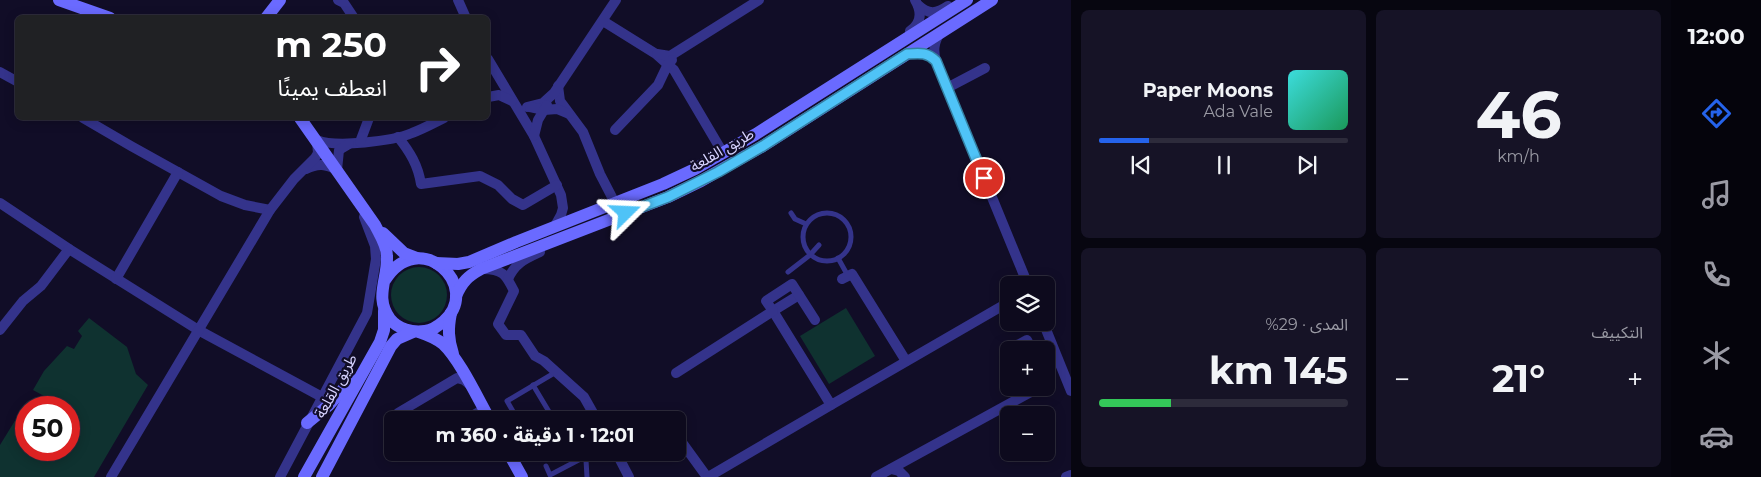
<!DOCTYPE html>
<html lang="ar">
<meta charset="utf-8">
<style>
body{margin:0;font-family:Montserrat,"Noto Sans Arabic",sans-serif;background:#161326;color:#f1f3f6;direction:rtl;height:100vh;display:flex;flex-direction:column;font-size:19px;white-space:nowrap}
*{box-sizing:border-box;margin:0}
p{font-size:16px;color:#9a9aa4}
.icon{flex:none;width:28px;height:28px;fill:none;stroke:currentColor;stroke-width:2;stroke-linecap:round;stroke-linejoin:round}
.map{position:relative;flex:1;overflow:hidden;direction:ltr}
.sheet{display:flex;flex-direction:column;gap:10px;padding:10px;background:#070610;width:600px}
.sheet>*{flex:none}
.banner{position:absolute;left:15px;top:15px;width:475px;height:105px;border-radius:8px;box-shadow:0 2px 12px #0003,0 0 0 1px #2d2b3b;direction:rtl;background:#202124;color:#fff;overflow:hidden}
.fabs{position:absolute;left:1000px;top:276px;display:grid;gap:10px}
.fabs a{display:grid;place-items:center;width:55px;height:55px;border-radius:8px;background:#0d0a1d;box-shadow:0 2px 12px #0003,0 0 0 1px #2d2b3b;font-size:25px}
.speed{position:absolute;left:15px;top:396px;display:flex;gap:10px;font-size:25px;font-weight:700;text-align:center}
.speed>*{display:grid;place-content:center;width:65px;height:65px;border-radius:50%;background:#0d0a1d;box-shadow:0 2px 12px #0003,0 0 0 1px #2d2b3b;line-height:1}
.speed .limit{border:8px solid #d22;background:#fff;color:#111}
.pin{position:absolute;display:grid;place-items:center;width:42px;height:42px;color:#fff;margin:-21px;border:2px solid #fff;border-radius:50%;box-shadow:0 1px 5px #0007}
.me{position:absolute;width:55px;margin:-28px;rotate:69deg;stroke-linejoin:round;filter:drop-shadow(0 0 4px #0008)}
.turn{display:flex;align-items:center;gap:18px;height:105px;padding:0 20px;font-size:22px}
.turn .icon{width:65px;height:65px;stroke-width:2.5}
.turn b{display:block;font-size:35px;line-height:42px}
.big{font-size:38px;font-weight:700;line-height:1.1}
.sheet .tile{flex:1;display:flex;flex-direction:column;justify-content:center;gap:8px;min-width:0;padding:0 18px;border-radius:8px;background:#161326}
.sheet .dial{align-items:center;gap:0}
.dial b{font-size:65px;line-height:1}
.song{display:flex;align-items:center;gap:15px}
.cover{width:60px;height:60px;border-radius:8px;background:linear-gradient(135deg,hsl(180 70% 55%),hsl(150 70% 35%))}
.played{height:5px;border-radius:2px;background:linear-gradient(90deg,#2563eb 20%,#2d2b3b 20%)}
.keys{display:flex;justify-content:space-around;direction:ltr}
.heat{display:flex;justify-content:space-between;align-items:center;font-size:28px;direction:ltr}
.charge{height:8px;border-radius:4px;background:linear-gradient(90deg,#34c759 29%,#2d2b3b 0)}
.sheet .tiles{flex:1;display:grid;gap:10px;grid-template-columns:repeat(2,1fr)}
.trip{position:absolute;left:384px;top:411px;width:302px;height:50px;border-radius:8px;background:#0d0a1d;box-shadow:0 2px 12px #0003,0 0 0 1px #2d2b3b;font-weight:700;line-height:50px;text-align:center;direction:rtl}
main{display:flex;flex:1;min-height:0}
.tab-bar{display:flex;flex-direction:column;width:90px;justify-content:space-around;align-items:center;background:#05040c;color:#9a9aa4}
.tab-bar .icon{width:35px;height:35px}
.tab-bar .current{color:#2563eb}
.tab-bar b{font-size:22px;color:#f1f3f6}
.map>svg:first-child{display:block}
.green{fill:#0f3230}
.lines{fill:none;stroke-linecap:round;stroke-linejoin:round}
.lane{stroke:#34338b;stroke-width:5}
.street{stroke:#34338b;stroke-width:10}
.secondary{stroke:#6a6aff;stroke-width:12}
.route-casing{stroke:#337fa1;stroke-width:12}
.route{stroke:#4fc3f7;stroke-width:9}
.labels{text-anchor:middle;stroke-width:4.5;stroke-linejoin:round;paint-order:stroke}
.street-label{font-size:15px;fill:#d7d3ff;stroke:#110d27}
</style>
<main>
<nav class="tab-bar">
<b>12:00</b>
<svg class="icon current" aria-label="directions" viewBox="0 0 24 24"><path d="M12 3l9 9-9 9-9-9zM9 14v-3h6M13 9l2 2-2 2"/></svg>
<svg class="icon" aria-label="music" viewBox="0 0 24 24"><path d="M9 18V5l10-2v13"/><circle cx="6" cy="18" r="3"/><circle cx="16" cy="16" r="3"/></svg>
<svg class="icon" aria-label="phone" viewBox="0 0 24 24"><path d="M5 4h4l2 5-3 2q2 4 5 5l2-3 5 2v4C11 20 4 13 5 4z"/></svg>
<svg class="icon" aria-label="climate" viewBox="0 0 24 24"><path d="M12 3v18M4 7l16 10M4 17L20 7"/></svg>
<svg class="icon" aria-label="car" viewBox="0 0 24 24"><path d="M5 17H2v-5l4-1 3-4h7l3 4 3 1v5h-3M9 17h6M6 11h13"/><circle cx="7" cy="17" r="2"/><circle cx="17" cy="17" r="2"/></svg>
</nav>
<section class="sheet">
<div class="tiles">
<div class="tile dial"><b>46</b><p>km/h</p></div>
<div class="tile">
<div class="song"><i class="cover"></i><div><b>Paper Moons</b><p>Ada Vale</p></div></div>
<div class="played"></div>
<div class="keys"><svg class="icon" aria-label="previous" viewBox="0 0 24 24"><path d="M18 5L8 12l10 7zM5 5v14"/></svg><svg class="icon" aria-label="pause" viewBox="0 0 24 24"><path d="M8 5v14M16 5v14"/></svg><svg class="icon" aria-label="next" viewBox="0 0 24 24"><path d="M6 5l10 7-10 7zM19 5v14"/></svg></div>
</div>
<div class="tile"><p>التكييف</p>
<div class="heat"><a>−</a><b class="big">21°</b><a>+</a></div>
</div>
<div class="tile"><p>المدى · 29%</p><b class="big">145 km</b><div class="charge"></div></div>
</div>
</section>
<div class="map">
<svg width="1071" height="477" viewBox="0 0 1071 477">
<rect width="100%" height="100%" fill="#110d27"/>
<g class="green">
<circle cx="419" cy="295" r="28"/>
<path d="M846,308L875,356L829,384L800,336Z"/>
<path d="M89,318L127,347L136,374L148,385L94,477H0V445L16,419L26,425V450H69V408L37,407L44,396L33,390L44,371L67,346L74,349L82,336L78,331Z"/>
</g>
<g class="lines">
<g class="lane">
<circle cx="827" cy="237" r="24"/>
<path d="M791,213L795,219L806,224"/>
<path d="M838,258L848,276"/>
<path d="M788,272L810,255L819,245"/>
<path d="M533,385L554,420"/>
<path d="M518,420L507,401L556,372"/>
<path d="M576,420L592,411"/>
<path d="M536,452L539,458"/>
<path d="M546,466L550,475L592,453"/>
<path d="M587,477L586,460L591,454"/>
</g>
<g class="street">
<path d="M338,0L344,3L354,18"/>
<path d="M458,0L466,18"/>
<path d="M918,5C929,15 936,14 948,6"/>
<path d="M603,21L656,54L674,70L723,153"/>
<path d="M910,31C922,23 922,12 915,0"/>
<path d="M939,34C934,44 933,50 936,61L1028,285"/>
<path d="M657,54L670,56L759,0"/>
<path d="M908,54H929L936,61"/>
<path d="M488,59L534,136L561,195L563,208L561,215L555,226"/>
<path d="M0,72L18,82"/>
<path d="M558,86L560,101L583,132L600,174L615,203"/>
<path d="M947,88L985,68"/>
<path d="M488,97L499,95L512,101"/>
<path d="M527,107L543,103L554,93L616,0"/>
<path d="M530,107L544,110L557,109L569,114"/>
<path d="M83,118L131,146L221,196L245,205L270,210"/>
<path d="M615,130L658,85L668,64L672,60"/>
<path d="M534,136L538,120L547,105"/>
<path d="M398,137C410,152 418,165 421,184L480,176L498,185L512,199L523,205L557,185"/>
<path d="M317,140C336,148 393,141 412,133C423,129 434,123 444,118"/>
<path d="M360,142L369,118"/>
<path d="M306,169C318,163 326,164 337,170L339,150L349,144"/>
<path d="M0,203L69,249L200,331L322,397"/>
<path d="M483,269C503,269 506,275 514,291L498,324L506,335H521L535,356L544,361L584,397L597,420"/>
<path d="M116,279L178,172"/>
<path d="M508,279C515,263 525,259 540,252"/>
<path d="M842,279L852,274L906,361"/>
<path d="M799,295L773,311L831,405L1009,302"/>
<path d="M1043,322L1071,391"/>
<path d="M0,330L23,301L41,286L69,249"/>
<path d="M1011,350L1010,349L1027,340L1032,350"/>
<path d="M676,373L773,311L766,301L792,284L815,320"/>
<path d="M1046,379L1048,383H1046"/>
<path d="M398,413L457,378L464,380L470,385"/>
<path d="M470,417L484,409"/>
<path d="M678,437L707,477"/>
<path d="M616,452L629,477"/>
<path d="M592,453V452"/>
<path d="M891,469L899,471L905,477"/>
<path d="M111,477L270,210L294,179L315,158L318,153L317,142"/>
<path d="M280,477L367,313L376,259L375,246L364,217L366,211"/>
<path d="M708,477L831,405"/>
<path d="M876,477L1038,388"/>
<path d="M1066,477L1071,475"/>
</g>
<g class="secondary">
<path d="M59,0L110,18"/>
<path d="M266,18L280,0"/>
<path d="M300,118L375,225C380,235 387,245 387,256C388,280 374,297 390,319C398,329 412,333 425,331C433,330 438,326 444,321C483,286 419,226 385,280"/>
<path d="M383,233L404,253L417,258"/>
<path d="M436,263L458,264L469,262L516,242L663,184L695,169L756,134L967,0"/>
<path d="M456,296C462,282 468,276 481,269L668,197L701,181L763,146L992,0"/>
<path d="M451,313C448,328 448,339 453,354"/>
<path d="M419,332C428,335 436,338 443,344C460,360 478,399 490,420"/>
<path d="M307,423L329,405L352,379"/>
<path d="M508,452L522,477"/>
<path d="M304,477L380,342L384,330V311"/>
<path d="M322,477L391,346L397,339L413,332"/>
</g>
</g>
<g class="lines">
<defs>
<path id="route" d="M626,213L668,197L718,172L763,146L907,54C920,53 927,52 936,61L984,178"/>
</defs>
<use href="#route" class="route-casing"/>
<use href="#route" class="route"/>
</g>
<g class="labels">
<g class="street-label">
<text transform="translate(722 150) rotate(-30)" y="5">طريق القلعة</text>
<text transform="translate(336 386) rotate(-61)" y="5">طريق القلعة</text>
</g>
</g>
</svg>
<div class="fabs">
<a><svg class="icon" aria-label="layers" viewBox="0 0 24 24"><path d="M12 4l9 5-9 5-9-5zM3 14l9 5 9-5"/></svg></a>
<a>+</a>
<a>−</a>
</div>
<div class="speed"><div class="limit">50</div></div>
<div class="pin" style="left:984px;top:178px;background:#d93025"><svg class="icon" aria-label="arrive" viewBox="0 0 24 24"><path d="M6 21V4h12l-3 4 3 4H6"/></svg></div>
<svg class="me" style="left:626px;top:213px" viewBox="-20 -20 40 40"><path d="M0-17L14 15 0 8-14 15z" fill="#4fc3f7" stroke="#fff" stroke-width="4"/></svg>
<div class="trip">12:01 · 1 دقيقة · 360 m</div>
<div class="banner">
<div class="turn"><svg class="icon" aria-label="right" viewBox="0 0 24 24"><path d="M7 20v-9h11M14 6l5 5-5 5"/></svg><div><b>250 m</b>انعطف يمينًا</div></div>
</div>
</div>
</main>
